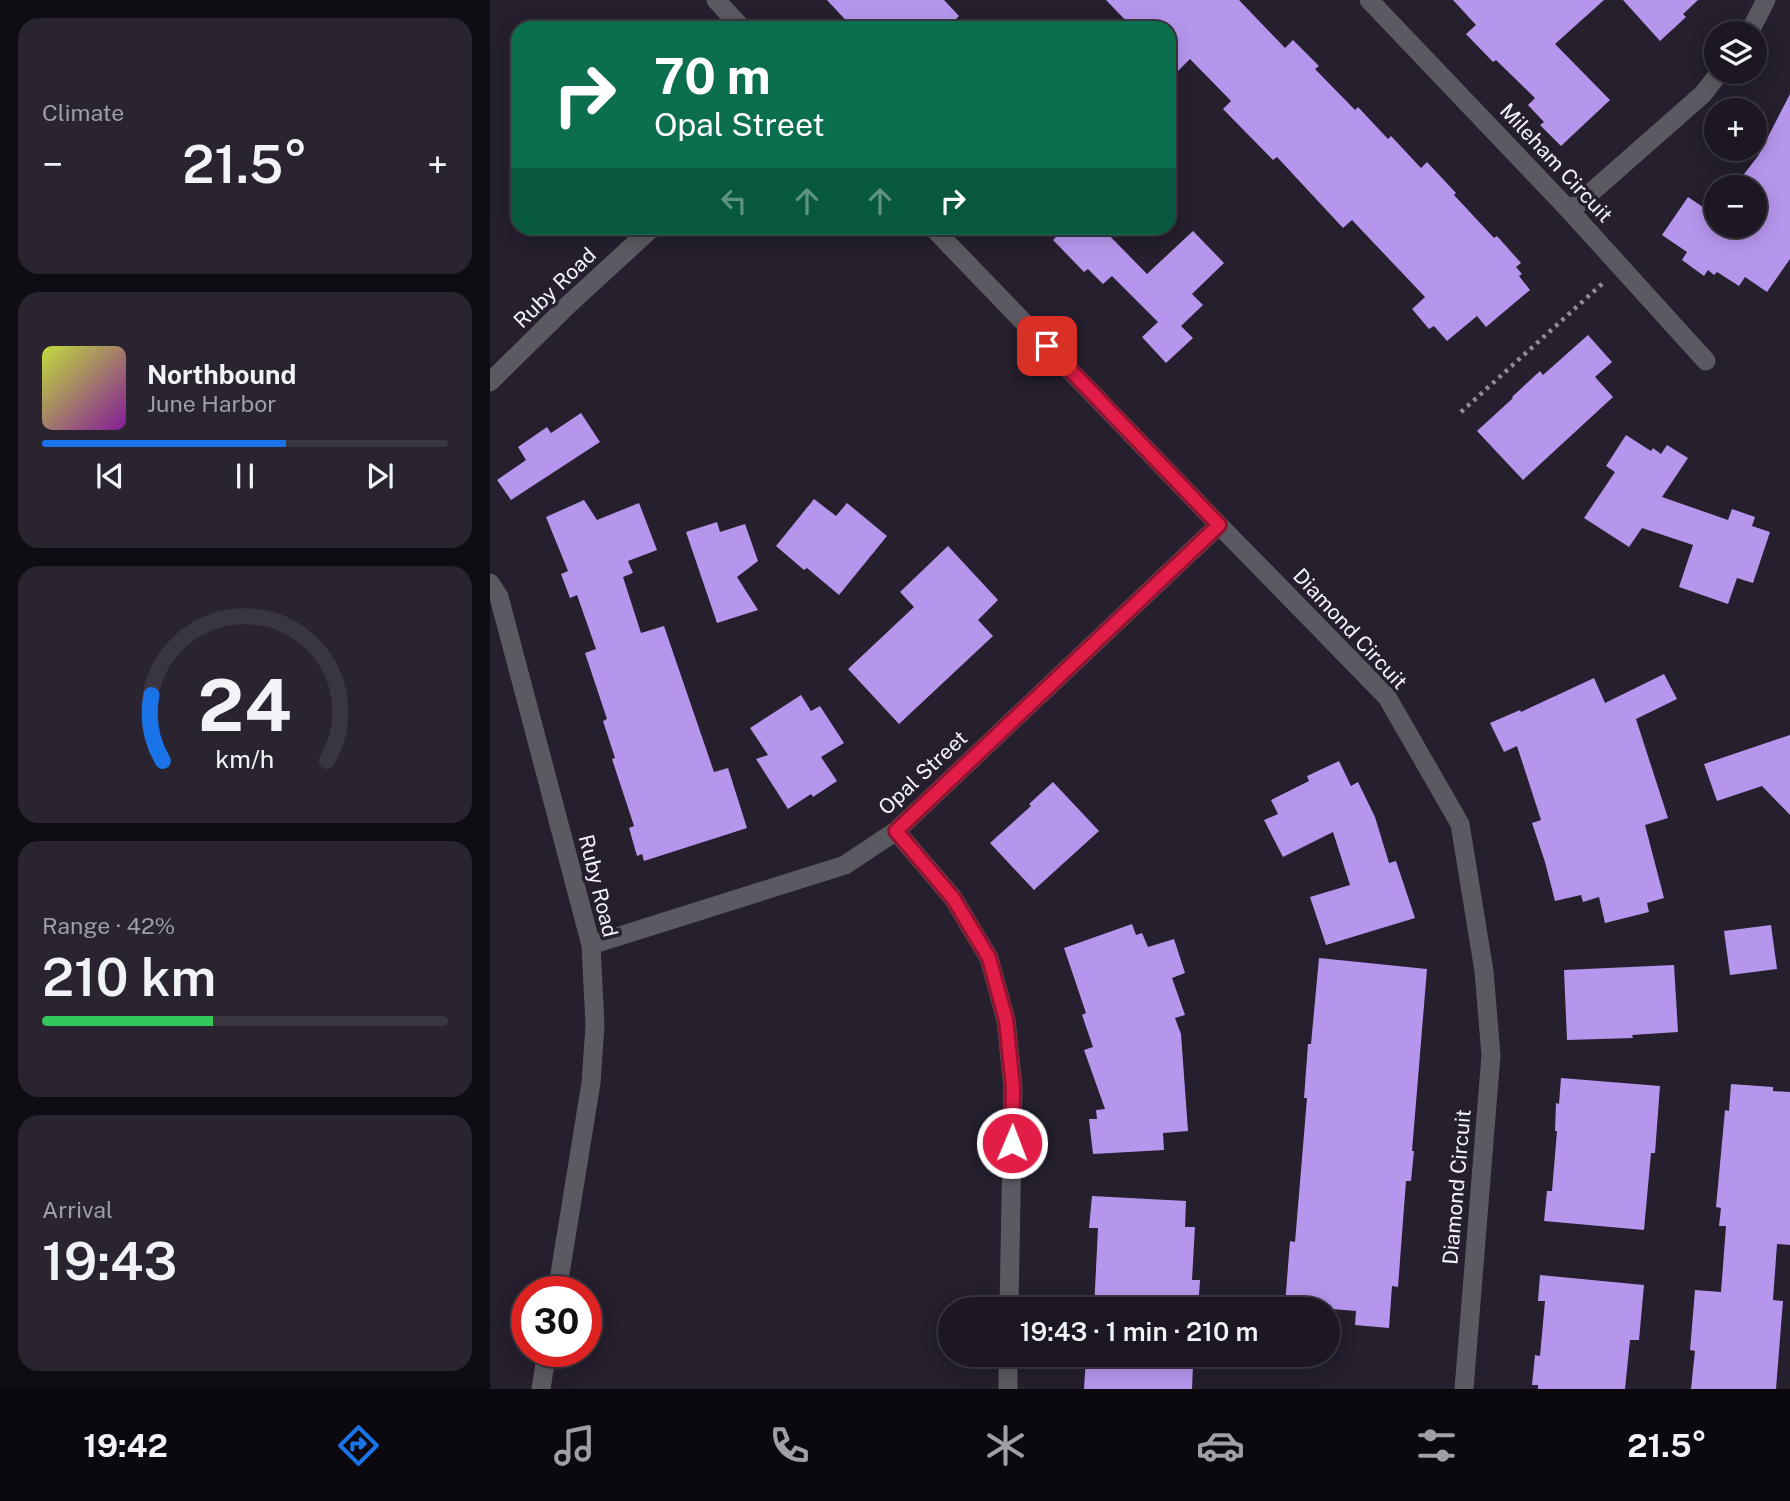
<!DOCTYPE html>
<meta charset="utf-8">
<style>
body{margin:0;font-family:"Public Sans",sans-serif;background:#29242f;color:#f1f3f6;height:100vh;display:flex;flex-direction:column;font-size:26px;white-space:nowrap}
*{box-sizing:border-box;margin:0}
p{font-size:23px;color:#a09fa5}
.icon{flex:none;width:38px;height:38px;fill:none;stroke:currentColor;stroke-width:2;stroke-linecap:round;stroke-linejoin:round}
.map{position:relative;flex:1;overflow:hidden}
.drawer{display:flex;flex-direction:column;gap:18px;padding:18px;background:#0f0d13;width:490px}
.drawer>*{flex:none}
.hud{position:absolute;left:21px;top:21px;width:665px;height:214px;border-radius:21px;box-shadow:0 4px 18px #0003,0 0 0 2px #3a3640;background:#0b6e4f;color:#fff;overflow:hidden}
.buttons{position:absolute;left:1214px;top:21px;display:grid;gap:14px}
.buttons a{display:grid;place-items:center;width:63px;height:63px;border-radius:50%;background:#1c1722;box-shadow:0 4px 18px #0003,0 0 0 2px #3a3640;font-size:35px}
.speed{position:absolute;left:21px;top:1276px;display:flex;gap:14px;font-size:35px;font-weight:700;text-align:center}
.speed>*{display:grid;place-content:center;width:91px;height:91px;border-radius:50%;background:#1c1722;box-shadow:0 4px 18px #0003,0 0 0 2px #3a3640;line-height:1}
.speed .limit{border:10px solid #d22;background:#fff;color:#111}
.pin{position:absolute;display:grid;place-items:center;width:60px;height:60px;color:#fff;margin:-30px;border-radius:14px;box-shadow:0 4px 10px #0006}
.me{position:absolute;width:77px;margin:-38px;rotate:1deg;stroke-linejoin:round;filter:drop-shadow(0 0 5px #0008)}
.turn{display:flex;align-items:center;gap:24px;height:147px;padding:0 28px;font-size:32px}
.turn .icon{width:91px;height:91px;stroke-width:2.5}
.turn b{display:block;font-size:49px;line-height:60px}
.lanes{display:flex;align-items:center;height:66px;padding:0 28px;background:#0003;justify-content:center;gap:35px;direction:ltr}
.lanes .off{opacity:.35}
.big{font-size:52px;font-weight:600;line-height:1.1}
.drawer .widget{flex:1;display:flex;flex-direction:column;justify-content:center;gap:10px;min-width:0;padding:0 24px;border-radius:21px;background:#29242f}
.drawer .dial{align-items:center;gap:0}
.dial svg{height:182px;overflow:visible;fill:none;stroke:#3a3640;stroke-width:7;stroke-linecap:round;text-anchor:middle}
.dial text{fill:#f1f3f6;stroke:none}
.song{display:flex;align-items:center;gap:21px}
.cover{width:84px;height:84px;border-radius:10px;background:linear-gradient(135deg,hsl(70 70% 55%),hsl(290 70% 35%))}
.played{height:7px;border-radius:4px;background:linear-gradient(90deg,#1a73e8 60%,#3a3640 60%)}
.keys{display:flex;justify-content:space-around;direction:ltr}
.heat{display:flex;justify-content:space-between;align-items:center;font-size:38px;direction:ltr}
.charge{height:10px;border-radius:5px;background:linear-gradient(90deg,#34c759 42%,#3a3640 0)}
.trip{position:absolute;left:448px;top:1297px;width:402px;height:70px;border-radius:35px;background:#1c1722;box-shadow:0 4px 18px #0003,0 0 0 2px #3a3640;font-weight:600;line-height:70px;text-align:center}
.tab-bar{display:flex;height:112px;justify-content:space-around;align-items:center;background:#0b090e;color:#a09fa5}
.tab-bar .icon{width:49px;height:49px}
.tab-bar .on{color:#1a73e8}
.tab-bar b{font-size:32px;color:#f1f3f6}
main{display:flex;flex:1;min-height:0}
.map>svg:first-child{display:block}
.building{fill:#b696ed}
.lines{fill:none;stroke-linecap:round;stroke-linejoin:round}
.path{stroke:#908c98;stroke-width:4.5;stroke-dasharray:3.5 5;stroke-linecap:butt}
.minor{stroke:#5b5961;stroke-width:19}
.route-casing{stroke:#92132f;stroke-width:18}
.route{stroke:#e11d48;stroke-width:12}
.labels{text-anchor:middle;stroke-width:7;stroke-linejoin:round;paint-order:stroke}
.street-label{font-size:21px;fill:#f5f2fc;stroke:#251f2e}
</style>
<main>
<section class="drawer">
<div class="widget"><p>Climate</p>
<div class="heat"><a>−</a><b class="big">21.5°</b><a>+</a></div>
</div>
<div class="widget">
<div class="song"><i class="cover"></i><div><b>Northbound</b><p>June Harbor</p></div></div>
<div class="played"></div>
<div class="keys"><svg class="icon" aria-label="previous" viewBox="0 0 24 24"><path d="M18 5L8 12l10 7zM5 5v14"/></svg><svg class="icon" aria-label="pause" viewBox="0 0 24 24"><path d="M8 5v14M16 5v14"/></svg><svg class="icon" aria-label="next" viewBox="0 0 24 24"><path d="M6 5l10 7-10 7zM19 5v14"/></svg></div>
</div>
<div class="widget dial"><svg viewBox="0 0 100 80">
<path d="M14 69A42 42 0 1 1 86 69"/>
<path d="M14 69A42 42 0 0 1 9 40" stroke="#1a73e8"/>
<text x="50" y="56" font-size="32" font-weight="700">24</text>
<text x="50" y="72" font-size="11">km/h</text>
</svg></div>
<div class="widget"><p>Range · 42%</p><b class="big">210 km</b><div class="charge"></div></div>
<div class="widget"><p>Arrival</p><b class="big">19:43</b></div>
</section>
<div class="map">
<svg width="1300" height="1389" viewBox="0 0 1300 1389">
<rect width="100%" height="100%" fill="#251f2e"/>
<g class="building">
<path d="M337,0H454L469,16L457,28H363Z"/>
<path d="M616,0H749L795,48L803,40L829,66L825,69L865,110L868,107L898,139L901,136L931,168L937,162L966,193L964,195L1004,238L1007,236L1031,263L1026,267L1032,274L1029,276L1040,290L996,327L987,316L957,341L944,326L939,329L922,309L935,297L862,220L853,228L787,157L783,160L733,109L741,101L700,59L679,80V28H643Z"/>
<path d="M963,0H1114L1065,44L1120,100L1071,146L1050,125L1054,122L1038,105L1045,98L1006,60L1003,62L976,34L986,25Z"/>
<path d="M1133,0H1208L1193,14L1196,17L1170,41Z"/>
<path d="M1300,94V259L1277,292L1255,277L1249,286L1227,272L1224,275L1218,270L1214,276L1192,260L1197,252L1172,235L1198,197L1213,207L1221,196L1227,201V226H1265V187H1244L1268,156Z"/>
<path d="M575,228H612L657,274L703,231L734,263L702,294L713,305L691,326L703,338L676,363L652,337L668,322L622,276L613,284L598,269L594,272L563,240Z"/>
<path d="M1098,335L1122,362L1105,377L1123,397L1033,480L987,431L1023,398L1022,397L1050,371L1053,375Z"/>
<path d="M91,413L110,442L21,500L7,480L36,460L28,447L57,427L61,433Z"/>
<path d="M1136,435L1161,451L1163,448L1171,454L1177,445L1198,458L1172,497L1238,520L1242,509L1265,517L1262,526L1280,532L1263,583L1247,578L1238,604L1189,587L1203,545L1152,528L1139,547L1094,518L1125,472L1116,466Z"/>
<path d="M324,499L346,516L357,503L397,536L349,595L317,568L314,570L286,546Z"/>
<path d="M94,500L107,520L149,503L167,550L138,561L143,573L133,577L151,633L174,626L224,772L238,768L257,828L154,861L152,854L147,856L139,828L144,826L122,759L125,758L113,721L117,719L95,653L106,649L87,595L80,598L71,574L78,571L56,517Z"/>
<path d="M227,522L230,532L255,524L268,561L247,577L268,610L227,623L196,532Z"/>
<path d="M458,546L508,600L488,620L503,636L409,724L358,669L424,607L410,592Z"/>
<path d="M1174,674L1187,699L1146,719L1178,818L1155,825L1174,898L1157,903L1159,912L1115,923L1109,897L1093,902L1091,895L1065,901L1055,862L1042,823L1051,820L1027,746L1014,752L1000,723L1030,710L1031,712L1104,678L1115,703Z"/>
<path d="M311,695L321,711L330,706L354,743L331,757L347,781L323,797L321,794L298,809L266,759L278,755L260,728Z"/>
<path d="M1300,735V815L1272,786L1227,801L1214,764Z"/>
<path d="M849,761L861,786L868,782L885,817L899,863L906,861L925,918L836,945L820,897L860,885L843,832L793,857L774,820L788,814L781,800L819,781L817,776Z"/>
<path d="M563,782L609,831L544,890L500,843L541,806L539,804Z"/>
<path d="M642,924L646,935L652,933L658,947L684,939L695,973L682,978L695,1015L685,1018L691,1034L698,1131L673,1133L674,1150L603,1154L599,1119H607L606,1110L615,1109L594,1050L603,1047L592,1015L596,1013L574,948Z"/>
<path d="M1281,925L1287,969L1240,975L1234,931Z"/>
<path d="M829,958L937,969L922,1151H924L921,1181H916L908,1287L902,1286L899,1328L865,1325L866,1311L795,1305L800,1241L805,1242L817,1098H814L818,1044H821Z"/>
<path d="M1184,965L1188,1032L1142,1035L1143,1038L1077,1040L1074,970Z"/>
<path d="M1071,1078L1170,1086L1165,1153H1161L1154,1230L1054,1221L1057,1191H1062L1067,1131H1065L1066,1103L1069,1104Z"/>
<path d="M1241,1084L1283,1087V1091L1300,1092V1245L1287,1244L1283,1300L1293,1301L1286,1389H1201L1205,1351L1200,1350L1205,1290L1231,1292L1236,1226H1229L1231,1208L1226,1207L1235,1110L1239,1111Z"/>
<path d="M602,1196L696,1201L695,1227H705L702,1280H710L708,1309H604L608,1228H599Z"/>
<path d="M1050,1275L1154,1285L1149,1340H1140L1135,1389H1048V1385H1042L1045,1355L1050,1356L1055,1301H1048Z"/>
<path d="M596,1358L703,1365L702,1389H594Z"/>
</g>
<g class="lines">
<path class="path" d="M971,412L1113,283"/>
<g class="minor">
<path d="M226,0L252,28"/>
<path d="M879,0L1080,211L1216,361"/>
<path d="M1259,33L1276,0"/>
<path d="M1080,211L1213,94L1230,72"/>
<path d="M443,228L729,525L897,697L970,824L994,971L1001,1055L974,1389"/>
<path d="M0,382L77,306L162,228"/>
<path d="M0,583L9,597L101,945L105,1025L101,1083L67,1292"/>
<path d="M406,831L463,898L499,958L516,1020L523,1088L519,1309"/>
<path d="M101,945L355,865L406,831L729,525"/>
<path d="M51,1389L57,1351"/>
<path d="M518,1389V1354"/>
</g>
</g>
<g class="lines">
<defs>
<path id="route" d="M522,1143L523,1088L516,1020L499,958L463,898L406,831L729,525L557,346"/>
</defs>
<use href="#route" class="route-casing"/>
<use href="#route" class="route"/>
</g>
<g class="labels">
<g class="street-label">
<text transform="translate(1066 163) rotate(47)" y="7">Mileham Circuit</text>
<text transform="translate(65 288) rotate(-44)" y="7">Ruby Road</text>
<text transform="translate(860 629) rotate(47)" y="7">Diamond Circuit</text>
<text transform="translate(433 773) rotate(-43)" y="7">Opal Street</text>
<text transform="translate(108 886) rotate(76)" y="7">Ruby Road</text>
<text transform="translate(967 1187) rotate(-85)" y="7">Diamond Circuit</text>
</g>
</g>
</svg>
<div class="buttons">
<a><svg class="icon" aria-label="layers" viewBox="0 0 24 24"><path d="M12 4l9 5-9 5-9-5zM3 14l9 5 9-5"/></svg></a>
<a>+</a>
<a>−</a>
</div>
<div class="speed"><div class="limit">30</div></div>
<div class="pin" style="left:557px;top:346px;background:#d93025"><svg class="icon" aria-label="arrive" viewBox="0 0 24 24"><path d="M6 21V4h12l-3 4 3 4H6"/></svg></div>
<svg class="me" style="left:522px;top:1143px" viewBox="-20 -20 40 40"><circle r="17" fill="#e11d48" stroke="#fff" stroke-width="3"/><path d="M0-11L8 9 0 5-8 9z" fill="#fff"/></svg>
<div class="trip">19:43 · 1 min · 210 m</div>
<div class="hud">
<div class="turn"><svg class="icon" aria-label="right" viewBox="0 0 24 24"><path d="M7 20v-9h11M14 6l5 5-5 5"/></svg><div><b>70 m</b>Opal Street</div></div>
<div class="lanes"><svg class="icon off" aria-label="left" viewBox="0 0 24 24"><path d="M17 20v-9H6M10 6l-5 5 5 5"/></svg><svg class="icon off" aria-label="ahead" viewBox="0 0 24 24"><path d="M12 20V5M6 11l6-6 6 6"/></svg><svg class="icon off" aria-label="ahead" viewBox="0 0 24 24"><path d="M12 20V5M6 11l6-6 6 6"/></svg><svg class="icon" aria-label="right" viewBox="0 0 24 24"><path d="M7 20v-9h11M14 6l5 5-5 5"/></svg></div>
</div>
</div>
</main>
<nav class="tab-bar">
<b>19:42</b>
<svg class="icon on" aria-label="directions" viewBox="0 0 24 24"><path d="M12 3l9 9-9 9-9-9zM9 14v-3h6M13 9l2 2-2 2"/></svg>
<svg class="icon" aria-label="music" viewBox="0 0 24 24"><path d="M9 18V5l10-2v13"/><circle cx="6" cy="18" r="3"/><circle cx="16" cy="16" r="3"/></svg>
<svg class="icon" aria-label="phone" viewBox="0 0 24 24"><path d="M5 4h4l2 5-3 2q2 4 5 5l2-3 5 2v4C11 20 4 13 5 4z"/></svg>
<svg class="icon" aria-label="climate" viewBox="0 0 24 24"><path d="M12 3v18M4 7l16 10M4 17L20 7"/></svg>
<svg class="icon" aria-label="car" viewBox="0 0 24 24"><path d="M5 17H2v-5l4-1 3-4h7l3 4 3 1v5h-3M9 17h6M6 11h13"/><circle cx="7" cy="17" r="2"/><circle cx="17" cy="17" r="2"/></svg>
<svg class="icon" aria-label="filters" viewBox="0 0 24 24"><path d="M4 7h16M4 17h16"/><circle cx="9" cy="7" r="2"/><circle cx="15" cy="17" r="2"/></svg>
<b>21.5°</b>
</nav>
